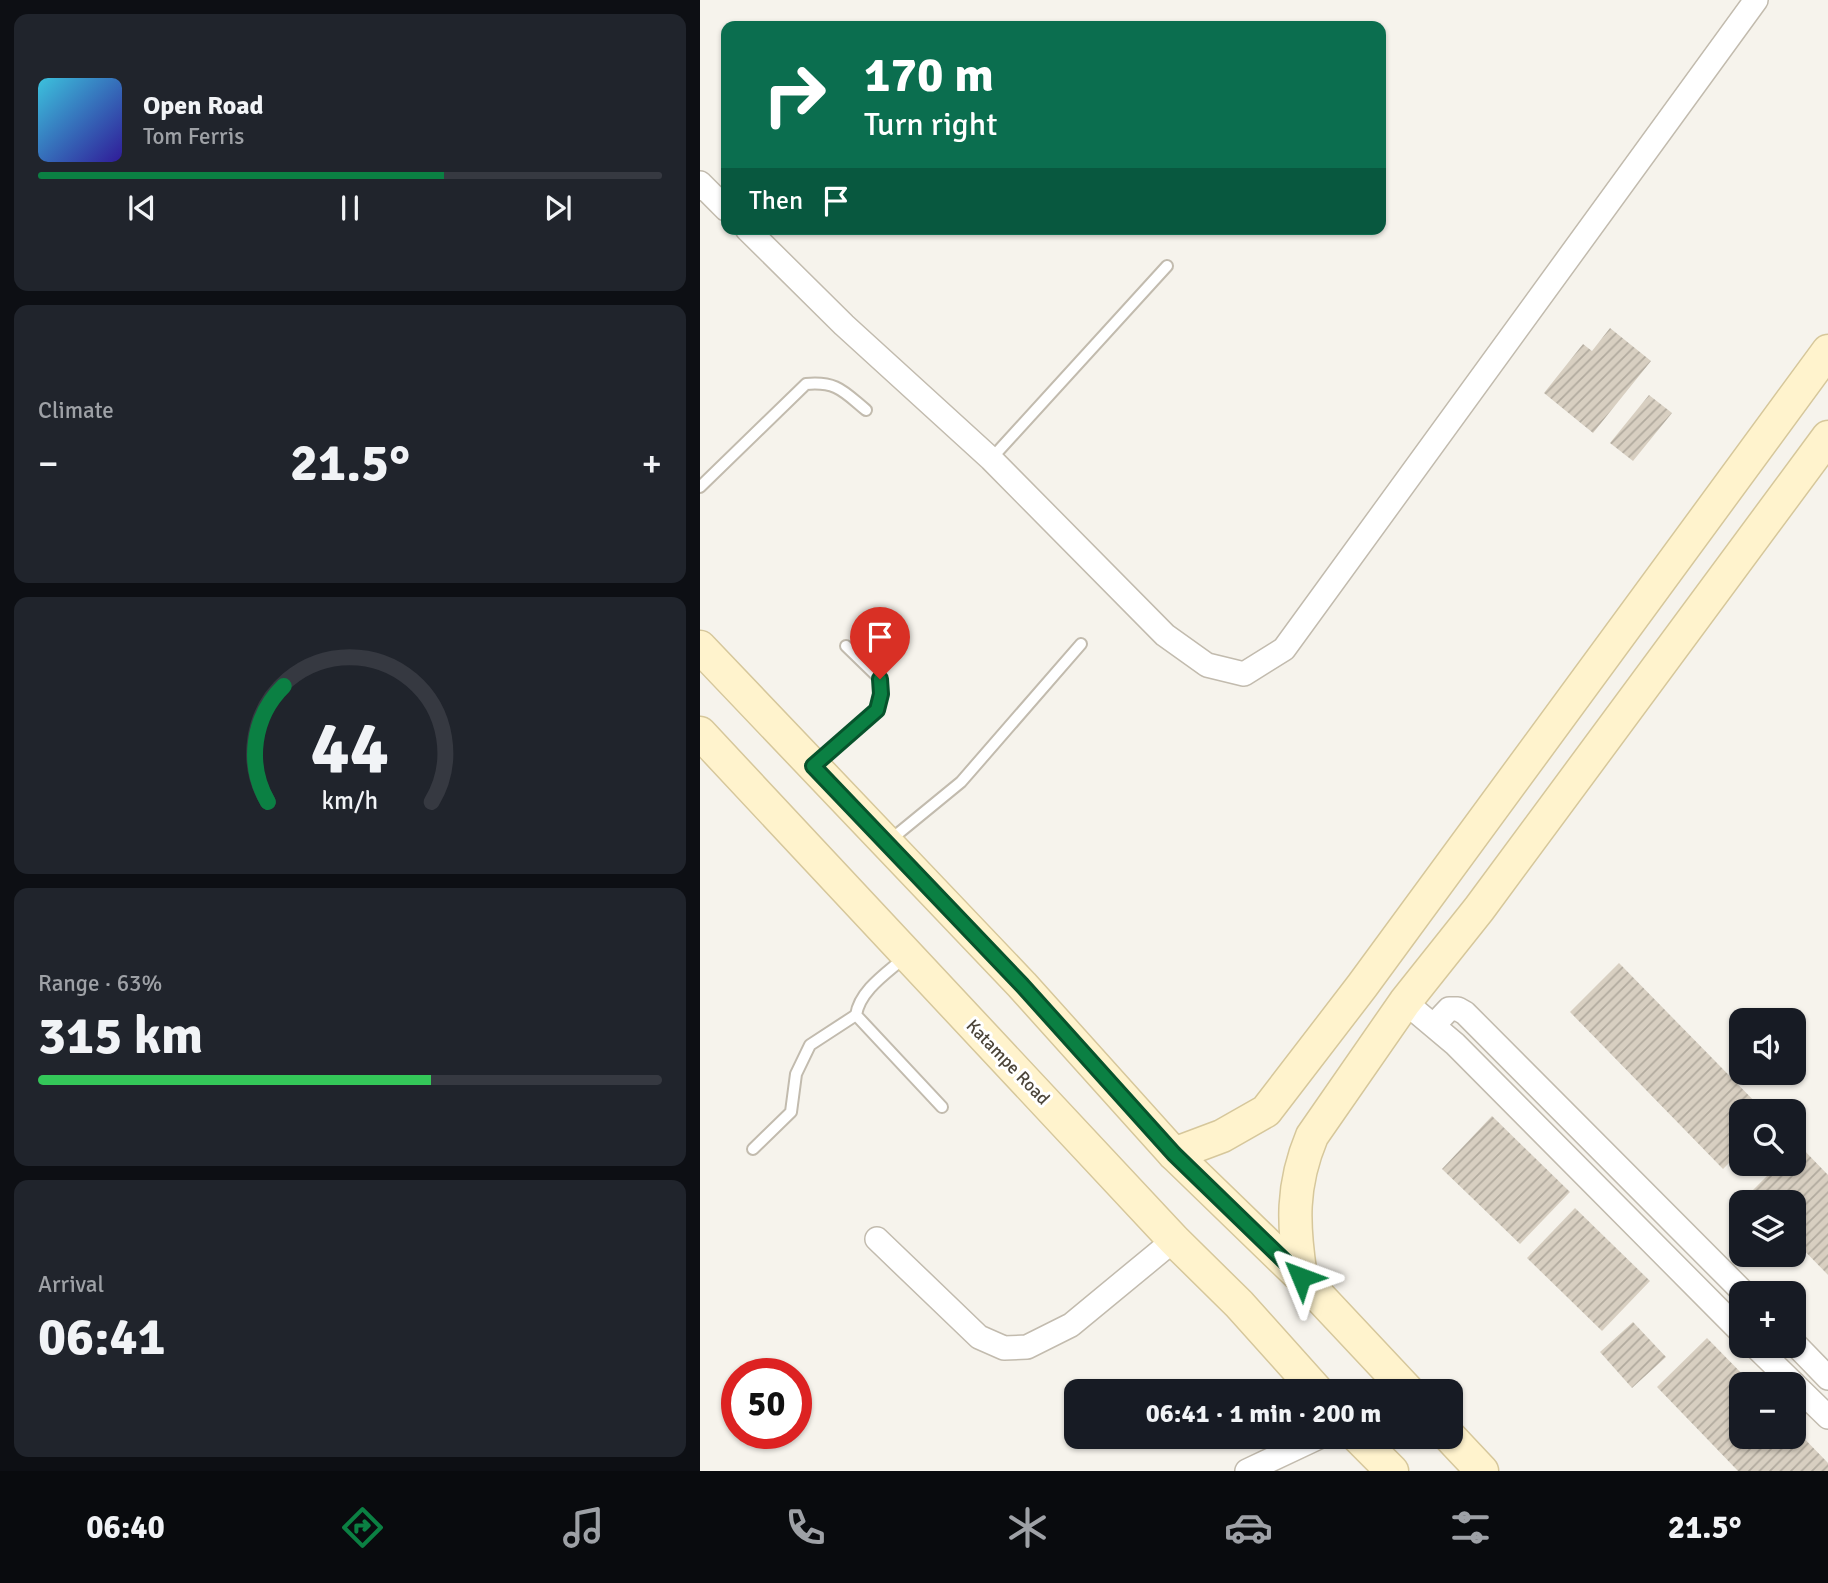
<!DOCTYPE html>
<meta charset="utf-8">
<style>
body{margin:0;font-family:Signika,sans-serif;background:#20242c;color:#f1f3f6;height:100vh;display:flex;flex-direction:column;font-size:26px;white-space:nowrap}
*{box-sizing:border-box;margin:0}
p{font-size:23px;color:#9ea1a6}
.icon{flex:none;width:38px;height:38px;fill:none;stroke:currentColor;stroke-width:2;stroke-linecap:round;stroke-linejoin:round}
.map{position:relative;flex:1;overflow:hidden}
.details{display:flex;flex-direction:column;gap:14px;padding:14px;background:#0d0f14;width:700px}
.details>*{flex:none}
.hud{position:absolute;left:21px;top:21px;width:665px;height:214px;border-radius:14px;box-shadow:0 2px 5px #0004;background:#0b6e4f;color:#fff;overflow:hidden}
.controls{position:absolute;left:1029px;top:1008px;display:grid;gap:14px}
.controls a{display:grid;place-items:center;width:77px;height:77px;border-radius:14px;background:#171b24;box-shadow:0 2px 5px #0004;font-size:35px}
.speed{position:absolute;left:21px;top:1358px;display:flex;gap:14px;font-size:35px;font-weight:700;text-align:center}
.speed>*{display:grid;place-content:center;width:91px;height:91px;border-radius:50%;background:#171b24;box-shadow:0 2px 5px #0004;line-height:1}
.speed .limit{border:10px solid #d22;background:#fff;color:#111}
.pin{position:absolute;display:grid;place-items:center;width:60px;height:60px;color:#fff;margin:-72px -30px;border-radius:50% 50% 50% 0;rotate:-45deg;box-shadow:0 0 7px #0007}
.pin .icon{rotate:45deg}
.me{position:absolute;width:77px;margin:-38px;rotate:314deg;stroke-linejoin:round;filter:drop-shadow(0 0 5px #0008)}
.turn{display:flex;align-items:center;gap:24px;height:147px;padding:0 28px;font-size:32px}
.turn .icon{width:91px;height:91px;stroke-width:2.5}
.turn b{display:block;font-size:49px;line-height:60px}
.then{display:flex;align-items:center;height:66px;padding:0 28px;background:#0003;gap:14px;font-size:26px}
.big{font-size:52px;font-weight:800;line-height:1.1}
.details .card{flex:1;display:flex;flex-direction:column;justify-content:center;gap:10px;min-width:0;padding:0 24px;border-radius:14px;background:#20242c}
.details .dial{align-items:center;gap:0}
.dial svg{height:182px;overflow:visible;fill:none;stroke:#363941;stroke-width:7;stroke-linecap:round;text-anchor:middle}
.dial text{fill:#f1f3f6;stroke:none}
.song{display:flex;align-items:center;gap:21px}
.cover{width:84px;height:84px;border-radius:10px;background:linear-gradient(135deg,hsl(190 70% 55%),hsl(250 70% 35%))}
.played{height:7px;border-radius:4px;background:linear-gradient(90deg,#0b8043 65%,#363941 65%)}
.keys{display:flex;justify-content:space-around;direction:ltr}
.heat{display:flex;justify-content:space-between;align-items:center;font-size:38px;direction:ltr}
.charge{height:10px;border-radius:5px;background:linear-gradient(90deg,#34c759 63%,#363941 0)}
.trip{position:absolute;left:364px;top:1379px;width:399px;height:70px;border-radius:14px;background:#171b24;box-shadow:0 2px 5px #0004;font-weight:800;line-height:70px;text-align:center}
.tabs{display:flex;height:112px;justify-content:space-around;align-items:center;background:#090b0e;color:#9ea1a6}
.tabs .icon{width:49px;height:49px}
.tabs .active{color:#0b8043}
.tabs b{font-size:32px;color:#f1f3f6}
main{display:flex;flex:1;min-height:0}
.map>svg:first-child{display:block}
.building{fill:url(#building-hatch)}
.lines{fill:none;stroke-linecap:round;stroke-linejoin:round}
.lane-casing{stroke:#c2bbae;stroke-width:14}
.street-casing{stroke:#c2bbae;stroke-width:26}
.secondary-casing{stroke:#d6c79b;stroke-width:35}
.lane{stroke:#fff;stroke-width:10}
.street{stroke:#fff;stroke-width:23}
.secondary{stroke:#fff3cd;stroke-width:32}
.route-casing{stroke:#07532c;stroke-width:18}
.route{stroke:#0b8043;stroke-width:12}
.labels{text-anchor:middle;stroke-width:6;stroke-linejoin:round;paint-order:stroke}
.street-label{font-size:18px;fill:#4b4439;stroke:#fff}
</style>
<main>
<section class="details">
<div class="card">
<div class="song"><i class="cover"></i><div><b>Open Road</b><p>Tom Ferris</p></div></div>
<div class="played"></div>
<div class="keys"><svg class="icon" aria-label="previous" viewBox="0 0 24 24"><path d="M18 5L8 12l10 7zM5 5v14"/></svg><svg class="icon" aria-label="pause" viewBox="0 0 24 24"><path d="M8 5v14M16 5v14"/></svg><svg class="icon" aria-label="next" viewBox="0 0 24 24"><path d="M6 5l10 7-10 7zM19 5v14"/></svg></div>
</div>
<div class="card"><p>Climate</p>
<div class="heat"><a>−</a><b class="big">21.5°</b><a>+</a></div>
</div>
<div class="card dial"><svg viewBox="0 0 100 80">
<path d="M14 69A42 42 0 1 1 86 69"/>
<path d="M14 69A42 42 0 0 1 21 18" stroke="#0b8043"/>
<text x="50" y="56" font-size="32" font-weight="700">44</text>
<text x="50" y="72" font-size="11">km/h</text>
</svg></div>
<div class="card"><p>Range · 63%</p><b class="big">315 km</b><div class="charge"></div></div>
<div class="card"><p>Arrival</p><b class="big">06:41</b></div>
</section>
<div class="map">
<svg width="1128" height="1471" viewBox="0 0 1128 1471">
<defs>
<pattern id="building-hatch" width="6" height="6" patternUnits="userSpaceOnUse" patternTransform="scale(1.75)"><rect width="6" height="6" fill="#d8cfc1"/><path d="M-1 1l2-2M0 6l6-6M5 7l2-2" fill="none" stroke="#b1aa9e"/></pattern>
</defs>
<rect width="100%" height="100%" fill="#f6f3ec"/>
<g class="building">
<path d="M910,328L951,361L893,433L844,393L883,344L892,351Z"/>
<path d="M949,395L972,413L933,461L910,443Z"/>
<path d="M919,963L1064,1111H1041V1151L1023,1169L870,1012Z"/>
<path d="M792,1116L870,1192L820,1244L742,1169Z"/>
<path d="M1099,1145L1128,1175V1275L1094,1240V1202H1058L1049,1194L1079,1164H1094V1150Z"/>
<path d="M875,1208L950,1281L902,1331L827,1258Z"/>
<path d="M933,1322L966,1357L932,1388L900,1352Z"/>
<path d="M1007,1338L1052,1384H1041V1437H1094V1428L1128,1463V1471H1038L957,1387Z"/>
</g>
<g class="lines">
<defs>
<g id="lane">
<path d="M291,459L467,266"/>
<path d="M0,487L106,384C137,381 144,392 166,410"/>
<path d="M115,764L177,710L181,694L180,679L146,646"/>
<path d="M189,841L261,782L381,644"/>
<path d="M205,957C187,973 160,990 156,1015L242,1107"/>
<path d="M53,1149L91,1112L96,1074L110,1045L156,1015"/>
</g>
<g id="street">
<path d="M0,183L26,209"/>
<path d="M47,229L144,325L291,459L465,635L507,665L544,674L584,649L1056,0"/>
<path d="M705,1002L755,1044L1041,1332"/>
<path d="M734,1025L749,1009H758L765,1013L1044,1293"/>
<path d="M177,1239L279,1337L304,1348L327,1347L371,1325L474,1240"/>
<path d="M1094,1343L1128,1378"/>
<path d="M1055,1346L1094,1384"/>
<path d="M1094,1384L1128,1417"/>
<path d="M547,1471L619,1437"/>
</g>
<g id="secondary">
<path d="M0,647L322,985L474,1154L601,1277L708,1391"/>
<path d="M0,733L474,1240L539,1304L617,1391"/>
<path d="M474,1154L522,1136L566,1111L662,986L1128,351"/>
<path d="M601,1277C593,1225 591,1186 612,1136L705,1002L779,909L1128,437"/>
<path d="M658,1437L692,1471"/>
<path d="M750,1437L782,1471"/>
</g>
</defs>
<use href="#lane" class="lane-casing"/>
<use href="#street" class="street-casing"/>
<use href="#secondary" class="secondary-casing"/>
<use href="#lane" class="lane"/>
<use href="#street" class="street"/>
<use href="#secondary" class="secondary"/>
</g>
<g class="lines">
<defs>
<path id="route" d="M180,679L181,694L177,710L113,766L322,985L474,1154L601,1277"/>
</defs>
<use href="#route" class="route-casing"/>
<use href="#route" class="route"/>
</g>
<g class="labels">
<g class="street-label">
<text transform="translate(308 1062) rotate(46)" y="6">Katampe Road</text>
</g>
</g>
</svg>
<div class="controls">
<a><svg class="icon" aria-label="sound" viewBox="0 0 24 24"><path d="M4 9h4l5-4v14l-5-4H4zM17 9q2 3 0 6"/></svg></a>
<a><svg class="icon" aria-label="search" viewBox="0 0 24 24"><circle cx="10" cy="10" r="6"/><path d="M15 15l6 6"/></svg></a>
<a><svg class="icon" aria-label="layers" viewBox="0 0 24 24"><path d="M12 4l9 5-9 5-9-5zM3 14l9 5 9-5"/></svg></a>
<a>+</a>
<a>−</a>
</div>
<div class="speed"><div class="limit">50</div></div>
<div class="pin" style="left:180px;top:679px;background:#d93025"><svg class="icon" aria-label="arrive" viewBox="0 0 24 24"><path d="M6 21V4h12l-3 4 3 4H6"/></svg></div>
<svg class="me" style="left:601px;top:1277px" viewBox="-20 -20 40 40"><path d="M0-17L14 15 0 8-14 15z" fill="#0b8043" stroke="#fff" stroke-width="4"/></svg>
<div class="trip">06:41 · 1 min · 200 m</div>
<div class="hud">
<div class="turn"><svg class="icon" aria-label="right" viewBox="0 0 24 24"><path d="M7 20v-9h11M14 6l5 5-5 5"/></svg><div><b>170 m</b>Turn right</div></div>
<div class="then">Then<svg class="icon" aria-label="arrive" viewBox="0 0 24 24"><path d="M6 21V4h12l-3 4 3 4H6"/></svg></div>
</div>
</div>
</main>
<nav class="tabs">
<b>06:40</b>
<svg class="icon active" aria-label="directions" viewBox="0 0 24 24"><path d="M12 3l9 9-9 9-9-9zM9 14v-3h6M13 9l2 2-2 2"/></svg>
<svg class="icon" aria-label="music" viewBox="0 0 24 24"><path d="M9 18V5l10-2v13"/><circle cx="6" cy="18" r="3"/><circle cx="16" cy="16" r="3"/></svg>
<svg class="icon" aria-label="phone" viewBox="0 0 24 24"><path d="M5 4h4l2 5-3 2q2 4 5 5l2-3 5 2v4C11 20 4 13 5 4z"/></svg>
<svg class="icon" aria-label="climate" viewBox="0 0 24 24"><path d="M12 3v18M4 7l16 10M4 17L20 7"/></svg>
<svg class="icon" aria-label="car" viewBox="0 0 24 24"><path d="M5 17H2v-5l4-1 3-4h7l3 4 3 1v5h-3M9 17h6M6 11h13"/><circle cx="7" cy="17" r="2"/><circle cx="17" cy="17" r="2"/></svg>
<svg class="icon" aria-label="filters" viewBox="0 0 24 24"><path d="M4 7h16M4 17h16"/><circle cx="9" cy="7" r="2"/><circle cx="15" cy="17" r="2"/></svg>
<b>21.5°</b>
</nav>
